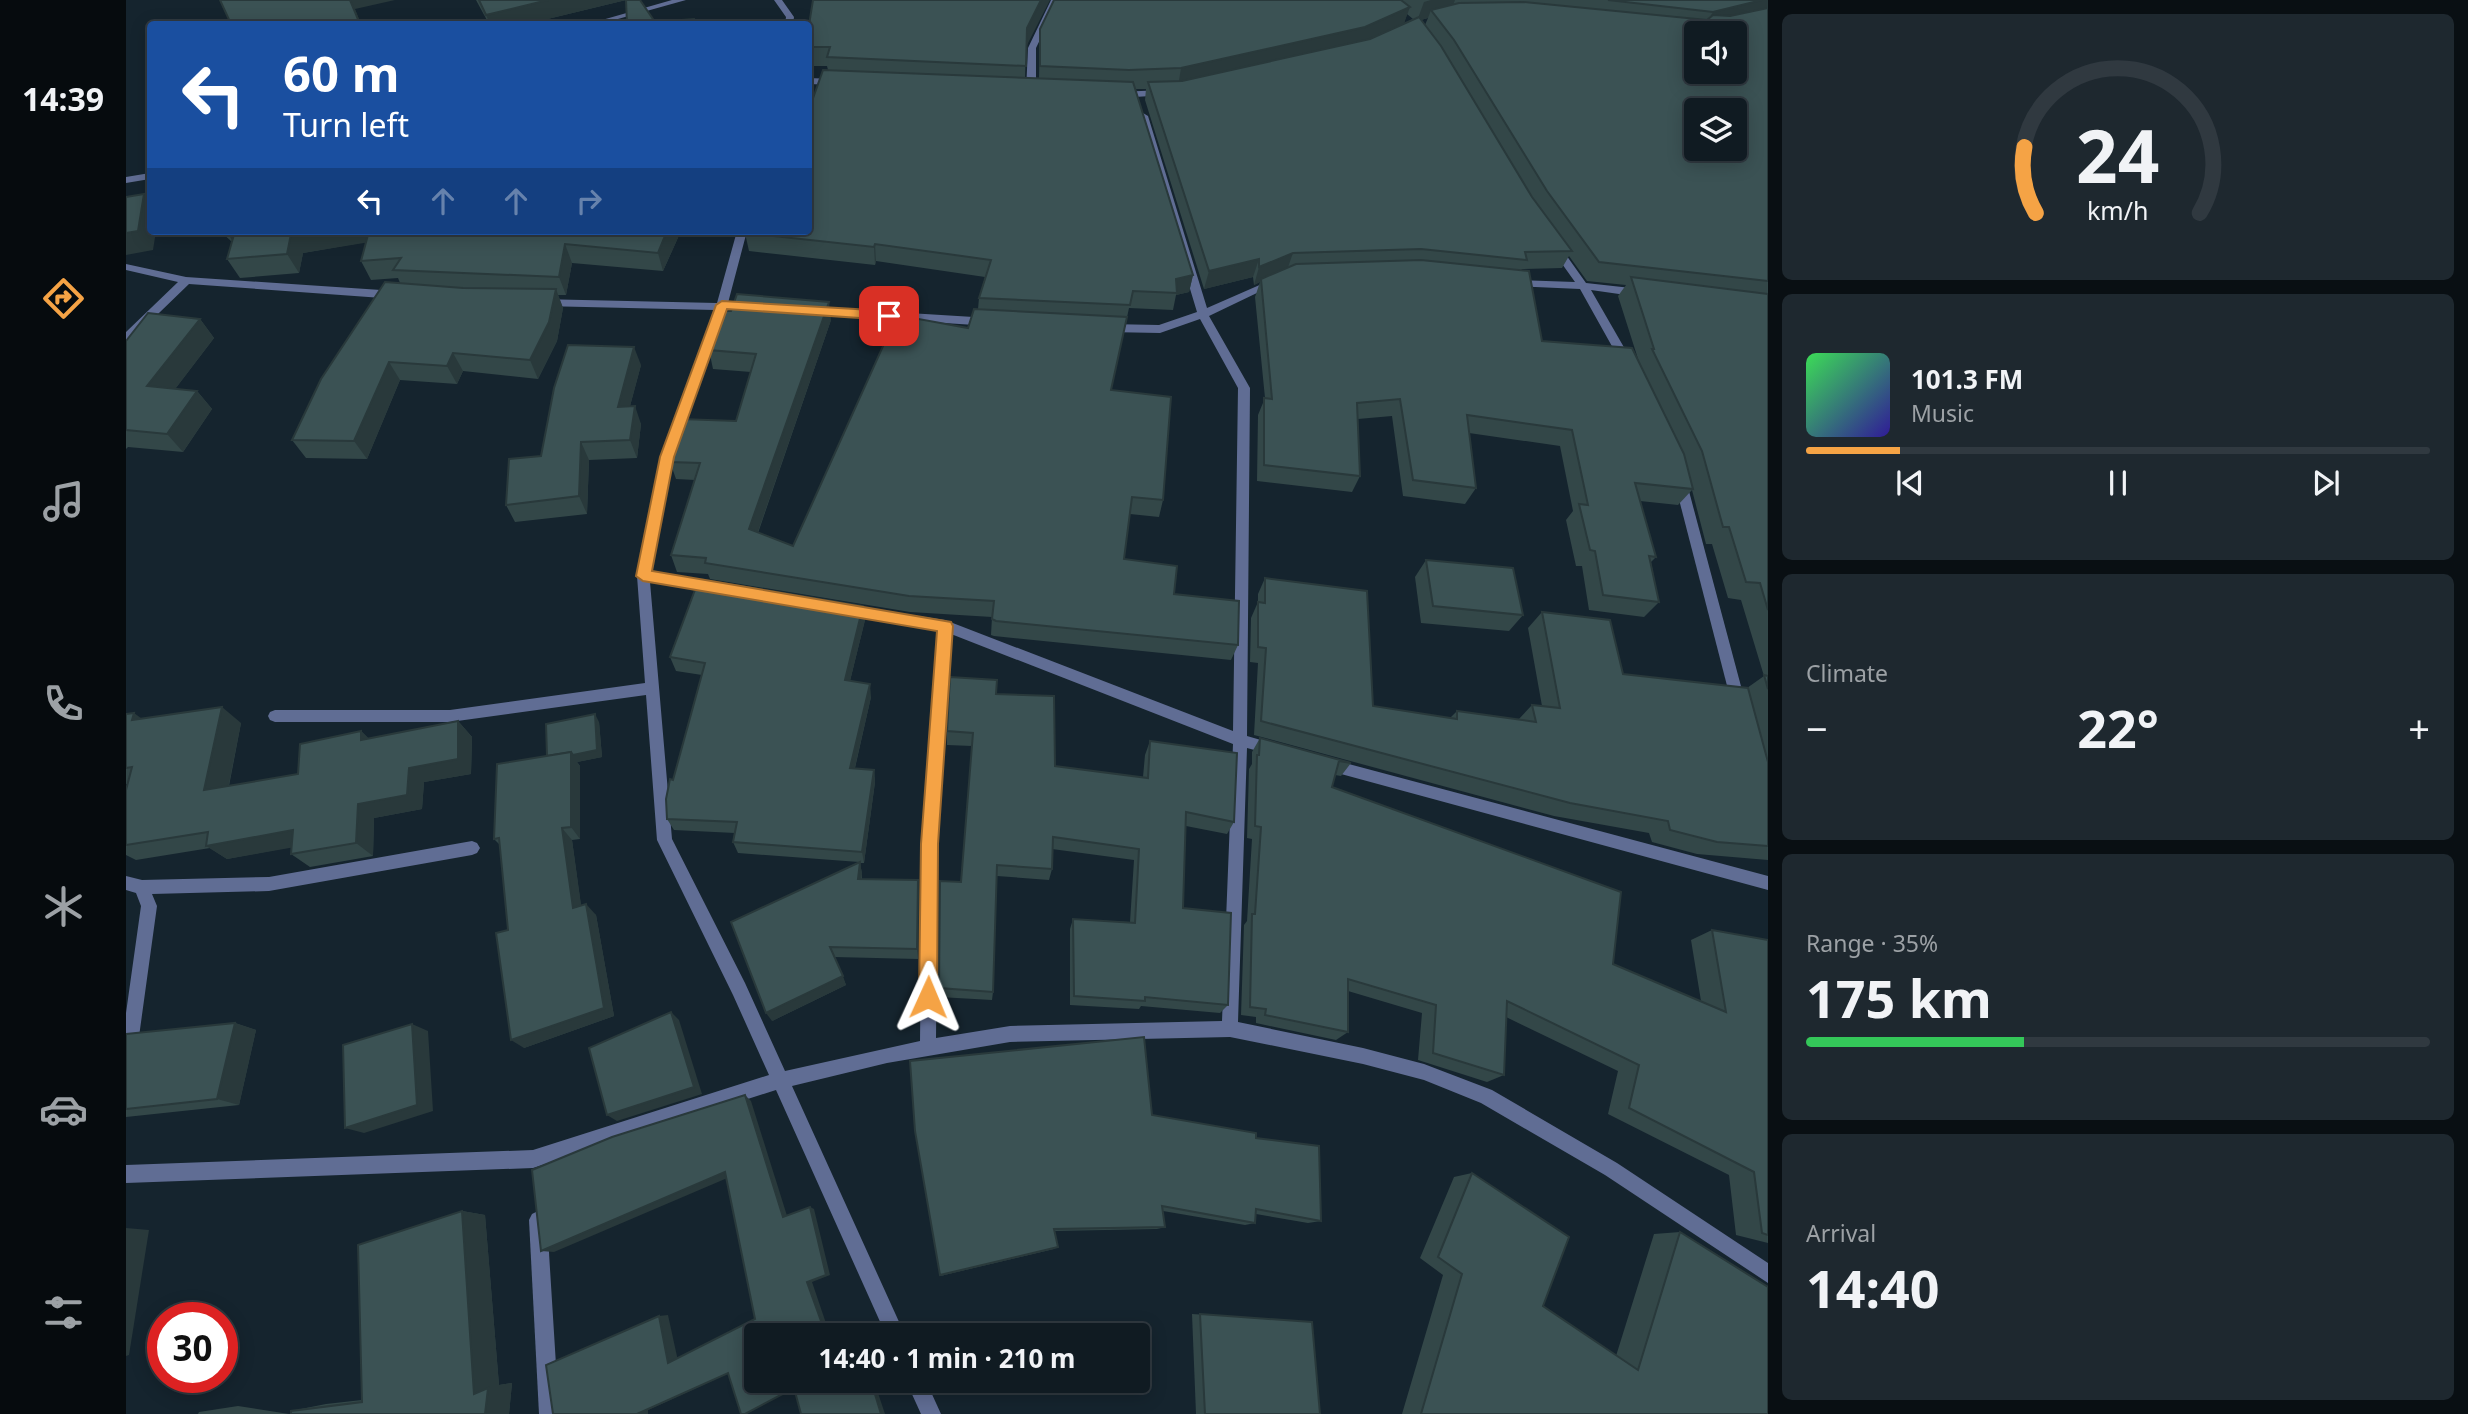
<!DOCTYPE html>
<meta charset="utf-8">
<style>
body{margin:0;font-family:"Noto Sans",sans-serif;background:#1e282f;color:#f1f3f6;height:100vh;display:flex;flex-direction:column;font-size:26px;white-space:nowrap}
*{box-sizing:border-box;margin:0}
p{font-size:23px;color:#9ca1a5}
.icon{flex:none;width:38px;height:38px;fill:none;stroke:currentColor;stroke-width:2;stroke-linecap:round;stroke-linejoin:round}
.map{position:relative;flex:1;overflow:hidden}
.panel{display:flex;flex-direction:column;gap:14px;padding:14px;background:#090f13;width:700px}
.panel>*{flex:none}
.top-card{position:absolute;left:21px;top:21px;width:665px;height:214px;border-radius:7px;box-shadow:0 4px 18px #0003,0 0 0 2px #303940;background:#1a4fa0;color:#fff;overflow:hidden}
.controls{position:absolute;left:1558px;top:21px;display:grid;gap:14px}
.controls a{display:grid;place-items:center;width:63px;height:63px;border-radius:7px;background:#101b22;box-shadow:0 4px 18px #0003,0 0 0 2px #303940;font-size:35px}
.speed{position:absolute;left:21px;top:1302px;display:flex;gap:14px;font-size:35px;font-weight:700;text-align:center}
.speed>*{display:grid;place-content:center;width:91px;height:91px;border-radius:50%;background:#101b22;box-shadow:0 4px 18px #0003,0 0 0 2px #303940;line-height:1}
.speed .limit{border:10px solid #d22;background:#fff;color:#111}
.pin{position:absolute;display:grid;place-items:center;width:60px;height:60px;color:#fff;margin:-30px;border-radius:14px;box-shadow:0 4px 10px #0006}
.me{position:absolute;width:77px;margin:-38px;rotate:1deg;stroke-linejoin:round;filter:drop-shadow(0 0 5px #0008)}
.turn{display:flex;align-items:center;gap:24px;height:147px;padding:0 21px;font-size:32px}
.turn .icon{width:91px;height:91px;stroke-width:2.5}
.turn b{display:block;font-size:49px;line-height:60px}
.lanes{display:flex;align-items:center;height:66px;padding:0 21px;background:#0003;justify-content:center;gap:35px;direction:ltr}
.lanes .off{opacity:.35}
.big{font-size:52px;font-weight:700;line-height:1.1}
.panel .tile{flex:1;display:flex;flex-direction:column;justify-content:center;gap:10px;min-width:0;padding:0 24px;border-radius:10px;background:#1e282f}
.panel .dial{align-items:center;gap:0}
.dial svg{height:182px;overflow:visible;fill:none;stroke:#303940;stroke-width:7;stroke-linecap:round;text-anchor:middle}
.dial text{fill:#f1f3f6;stroke:none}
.song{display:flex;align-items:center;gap:21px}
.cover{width:84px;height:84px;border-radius:10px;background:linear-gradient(135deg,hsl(130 70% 55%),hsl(250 70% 35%))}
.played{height:7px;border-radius:4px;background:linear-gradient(90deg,#f5a345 15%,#303940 15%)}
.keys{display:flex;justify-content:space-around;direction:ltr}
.heat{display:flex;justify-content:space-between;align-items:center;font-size:38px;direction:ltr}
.charge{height:10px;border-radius:5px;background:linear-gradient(90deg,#34c759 35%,#303940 0)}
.trip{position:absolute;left:618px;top:1323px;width:406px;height:70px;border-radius:7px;background:#101b22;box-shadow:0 4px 18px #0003,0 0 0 2px #303940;font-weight:700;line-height:70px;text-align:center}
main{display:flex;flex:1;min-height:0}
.menu{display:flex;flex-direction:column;width:126px;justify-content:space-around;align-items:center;background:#060b0e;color:#9ca1a5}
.menu .icon{width:49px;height:49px}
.menu .active{color:#f5a345}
.menu b{font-size:32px;color:#f1f3f6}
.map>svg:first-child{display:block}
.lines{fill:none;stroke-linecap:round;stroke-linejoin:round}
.street{fill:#606d94;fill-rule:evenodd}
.wall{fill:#334748;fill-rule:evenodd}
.shaded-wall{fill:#29393b}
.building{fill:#3b5254;stroke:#29393b;stroke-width:2;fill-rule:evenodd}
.route{fill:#f5a345;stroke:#9f6a2d;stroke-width:2}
</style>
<main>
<nav class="menu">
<b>14:39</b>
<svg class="icon active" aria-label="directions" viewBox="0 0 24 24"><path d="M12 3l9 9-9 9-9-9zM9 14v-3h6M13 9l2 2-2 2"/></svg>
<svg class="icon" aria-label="music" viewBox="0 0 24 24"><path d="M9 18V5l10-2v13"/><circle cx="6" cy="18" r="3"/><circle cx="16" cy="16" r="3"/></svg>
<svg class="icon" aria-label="phone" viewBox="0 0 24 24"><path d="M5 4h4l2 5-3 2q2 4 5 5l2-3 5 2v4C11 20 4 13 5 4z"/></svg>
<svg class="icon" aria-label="climate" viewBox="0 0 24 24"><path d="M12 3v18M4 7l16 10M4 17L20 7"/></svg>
<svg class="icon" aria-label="car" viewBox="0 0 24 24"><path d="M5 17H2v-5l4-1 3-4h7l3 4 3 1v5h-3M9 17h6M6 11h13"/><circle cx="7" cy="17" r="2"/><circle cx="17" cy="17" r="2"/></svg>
<svg class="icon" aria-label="filters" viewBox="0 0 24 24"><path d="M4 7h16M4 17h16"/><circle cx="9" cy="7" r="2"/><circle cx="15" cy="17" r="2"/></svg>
</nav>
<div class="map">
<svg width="1642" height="1414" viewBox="0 0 1642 1414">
<rect width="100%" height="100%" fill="#15242e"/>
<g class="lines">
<g class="street">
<path d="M546,0H560L474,24H462Z"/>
<path d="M648,0H656L668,17L667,24H659L660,17Z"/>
<path d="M925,0H933L910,48V91L905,94L900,91L902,48Z"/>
<path d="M682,78L710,79L715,82L710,85L682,84Z"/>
<path d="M1038,90L1041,91V95L992,98L987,95L992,92Z"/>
<path d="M1017,113L1022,116L1081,308L1145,280H1153L1154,282L1083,316L1124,388L1121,736L1152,745L1154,749L1152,753L1147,755L1121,748L1112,1022L1237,1048L1298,1064L1366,1090L1491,1163L1642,1263V1283L1479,1175L1355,1103L1298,1080L1237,1064L1104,1037L884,1042L761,1063L666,1086L779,1335H760L650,1090L407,1168L0,1183V1165L407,1150L643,1075L607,995L531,840L520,695L324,722H149L144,720L142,716L144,712L149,710H324L519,683L511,576L535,457L589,310L416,306L412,305V299L591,303L611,231H621L602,303H623L628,307L623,311L600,310L547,457L524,572L588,583L595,588L588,593L524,582L546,839L619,983L659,1071L794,1041L796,844L812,630L719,615L714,614L712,610L714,606L719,605L819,620L1107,731L1112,388L1074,319L1034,333L982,332L977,328L982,324L1033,325L1071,312L1012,116ZM825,634L1107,744L1096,1021L884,1026L810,1038L812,844Z"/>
<path d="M24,173V179L0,183V177Z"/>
<path d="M1429,244L1433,245L1460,283L1514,289L1519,293L1514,297L1465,290L1507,363L1505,366H1497L1454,289L1387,286L1382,283L1387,280L1449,282L1424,247Z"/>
<path d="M0,264L60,277L270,291L275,295L270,299L63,284L4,341L0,342V332L52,282L0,270Z"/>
<path d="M685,307L864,318L869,322L864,326L681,314L680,311Z"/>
<path d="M1554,475L1560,480L1620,705L1618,709L1613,711L1608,709L1606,705L1548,480Z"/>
<path d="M1204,759L1642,876V890L1204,771L1199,770L1197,765L1199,760Z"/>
<path d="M346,841L351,843L354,848L351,853L346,855L143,891L26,894L31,906L8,1073L6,1079L0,1081V1013L15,906L10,893L0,890V876L16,880L143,877Z"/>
<path d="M412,1211L418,1214L421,1220L433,1414H413L403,1220L406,1214Z"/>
<path d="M780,1381H800L815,1414H795Z"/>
</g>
</g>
<g class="wall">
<path d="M350,0H500L401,24H363Z"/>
<path d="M928,0H1642V860L1571,854L1526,842L1523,833L1428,816L1128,735L1132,663L1124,662L1125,618L1132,602V594L1139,578L1247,706L1324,718L1331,711L1392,720L1406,705L1416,706L1402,628L1416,612L1497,674L1621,688L1638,676L1615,600L1602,598L1586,544H1580L1566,490L1552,505L1514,501L1530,557L1525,562L1533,602L1518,617L1463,610L1456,566H1450L1440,520L1447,511L1434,446L1343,433L1350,488L1339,504L1277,496L1266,416L1232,419L1234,476L1226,492L1131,481L1132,415L1139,398L1129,297L1134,282L1128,285L1127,277L1078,289L1019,100L1020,89H1009L1067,275L1063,292L1050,295L1047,310L1003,308L1000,322L985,390L1037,500L1033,517L1004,514L998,559L1048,594L1112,645L1105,660L868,636L865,635L866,617L784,612L584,579L582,574L551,572L545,555L569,480L550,479L544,462L610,421L625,372L587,369L583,350L705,320L632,533L667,546L842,328L852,309L853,298L859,277L750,261L749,265L623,251L619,233L702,70L701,66H682V31L900,46L899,78H913L914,29ZM1281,14L1287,19L1278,23ZM1302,18L1299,25L1295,20ZM1443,256L1461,281L1500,285L1492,296L1513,362L1416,341L1395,270L1396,269L1436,268Z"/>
<path d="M94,231H555L537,271L446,263L440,295H432L437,308L431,341L412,379L337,371L331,384L274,380L241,459L180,458L166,440L274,283L272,278L245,280L235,261L240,242L177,253L173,273L114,278L101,259L106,242Z"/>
<path d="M74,319L88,338L49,389L71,391L86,409L57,452L2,447L0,449V341Z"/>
<path d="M515,365L504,406L515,424L511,458L463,460L461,514L389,522L380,505L415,456Z"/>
<path d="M1300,560L1397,615L1383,631L1295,623L1289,577Z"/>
<path d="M737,606L739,620L724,681L745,697L729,768L748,770L749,782L738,863H734L736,874V879L792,880V959L708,957L720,985L646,1021L733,862L612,853L607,842L609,833L548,830L541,819L547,780L576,675L550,671L544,657Z"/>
<path d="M870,694L929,766L1017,777L1019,755L1024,741L1108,822L1101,834L1060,826L1057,908L1102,1005L1094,1013L1015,1006L1013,1009L944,1005V929L947,919L1004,922L1008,860L926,849V869L923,880L871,876L867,992L866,1000L813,997L814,881L835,882L846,746L821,745V731Z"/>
<path d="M0,714L16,719L115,723L103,786L172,774L235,731L243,739L332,721L346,737L345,774L298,782L296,809L248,818L247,856L184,867L165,854V847L101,859L84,848L10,860L0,855V790L2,784H0Z"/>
<path d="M473,722L476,757L451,762L454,766V839L446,840L455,906L470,915L488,1016L398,1048L382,930L374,845L368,839L421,756Z"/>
<path d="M1134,738L1225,763L1215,776L1209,775L1206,787L1487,964L1575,1001L1565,940L1586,930L1642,940V1243L1610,1235L1603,1175L1482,1114L1492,1071L1380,1017L1378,1075L1361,1082L1292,1060L1296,1013L1222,991V1032L1210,1040L1130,1023V1017L1115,1015L1118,925L1121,921L1126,839L1121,838L1123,769L1126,764V752Z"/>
<path d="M109,1023L130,1030L113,1105L0,1117V1034Z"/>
<path d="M1026,1115L1130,1138L1195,1221L1182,1223L1130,1214L1129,1223L1119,1225L1037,1211L1039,1227L1031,1229L928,1231L932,1247L928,1249L814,1276Z"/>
<path d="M1346,1173L1417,1306L1490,1356L1528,1234L1554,1232L1642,1414H1276L1317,1275L1294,1258L1328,1177Z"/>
<path d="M336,1211L359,1215L373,1385L386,1383L383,1414H165V1411L200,1404L236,1400Z"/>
<path d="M1066,1314L1186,1322L1194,1414H1070Z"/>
<path d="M112,1406L163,1414H72L73,1412Z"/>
</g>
<g class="shaded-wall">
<path d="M224,0H269L229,9L235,24H234Z"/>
<path d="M422,0H500L401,24H364L360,15Z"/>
<path d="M915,0H924L900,47L901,28Z"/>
<path d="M1305,0H1329L1325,11L1305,10L1302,18L1291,21L1298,2Z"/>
<path d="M1636,0H1642V14L1576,31L1587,12Z"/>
<path d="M1284,7L1277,26L1233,46L1052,87L1055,68Z"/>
<path d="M18,194L24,203V231H30L27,250L0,255V233Z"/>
<path d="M100,231H114L110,246Z"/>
<path d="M183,231H251L256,240L177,253L173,273L161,254L165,234Z"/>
<path d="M541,231H555L537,271L532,253Z"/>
<path d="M439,244L446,263L440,295L433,277Z"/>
<path d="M749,244L750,261L749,265L748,247Z"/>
<path d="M1167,253L1161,270L1135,279L1134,282L1128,285L1133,267Z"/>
<path d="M1133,259L1127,277L1078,289L1083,271Z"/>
<path d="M1067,275L1063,292L1050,295V279Z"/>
<path d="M430,289L437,308L431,341L412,379L404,360Z"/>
<path d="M703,302L705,320L627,546L623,529Z"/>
<path d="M74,319L88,338L37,405L21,386Z"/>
<path d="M508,347L515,365L499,425L492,407Z"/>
<path d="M327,353L337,371L331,384L321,366Z"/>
<path d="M263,362L274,380L241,459L228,441Z"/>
<path d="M71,391L86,409L57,452L41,434Z"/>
<path d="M509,406L515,424L511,458L504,440Z"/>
<path d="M455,442L463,460L461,514L453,496Z"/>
<path d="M737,606L739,620L721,693L719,680Z"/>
<path d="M744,684L745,697L726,780L724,768Z"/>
<path d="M96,707L115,723L99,804L78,790Z"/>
<path d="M8,713L30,729L6,720Z"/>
<path d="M469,714L473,722L476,757L451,762L454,766V839L445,827V752Z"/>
<path d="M332,721L346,737L345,774L298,782L296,809L248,818L247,856L230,843L232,804L283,768Z"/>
<path d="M235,731L251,747L235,740Z"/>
<path d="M748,770L749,782L738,863L736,852Z"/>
<path d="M436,828L446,840L457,919L447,908Z"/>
<path d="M167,830L186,844L101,859L80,846Z"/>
<path d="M734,862L736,874L734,890L732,879Z"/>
<path d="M792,880L793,892L792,959L791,949Z"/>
<path d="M460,904L470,915L488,1016L398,1048L385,1040Z"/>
<path d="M717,976L720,985L646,1021L640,1013Z"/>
<path d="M545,1012L553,1020L576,1094L491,1121L481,1115Z"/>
<path d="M109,1023L130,1030L113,1105L91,1099Z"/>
<path d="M286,1024L302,1031L307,1111L238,1133L219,1128Z"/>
<path d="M619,1095L625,1101L662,1219L657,1217Z"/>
<path d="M599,1172L606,1176L428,1252L415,1251Z"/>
<path d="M684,1207L688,1209L704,1275L686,1282L704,1335H700L681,1282Z"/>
<path d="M336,1211L359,1215L373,1385L386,1383L383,1414H359L348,1394Z"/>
<path d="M0,1228L23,1230L3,1355L0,1356Z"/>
<path d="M932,1247L814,1276V1275Z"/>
<path d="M542,1315L552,1361L542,1363L533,1316Z"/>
<path d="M610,1370L522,1410V1414H511Z"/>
<path d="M745,1381H748L759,1414H755Z"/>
</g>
<g class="building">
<path d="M94,0H224L234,24H105Z"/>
<path d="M353,0H422L360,15Z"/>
<path d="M500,0H514L529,22L568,19L569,24H501Z"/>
<path d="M687,0H915L901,28L900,66L701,57L704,47H682V31Z"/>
<path d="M928,0H1275L1284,7L1239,27L1055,68L1003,70L914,66V29Z"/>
<path d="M1482,0H1636L1587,12Z"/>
<path d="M1397,2L1581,20L1587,15L1604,16L1642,8V281L1473,262L1421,191L1328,40L1305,10L1333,3ZM1570,33H1608V72H1570ZM1570,110H1608V149H1570Z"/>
<path d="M1293,17L1315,46L1406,197L1446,251L1399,252L1401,260L1295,249L1167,253L1133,267V259L1083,271L1022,82L1056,81L1244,39Z"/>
<path d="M697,70L1007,82L1067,275L1050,279L1051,293L1007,291L1004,305L853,298L865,260L749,244L748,247L619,233L620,231H682V106L686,101Z"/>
<path d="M18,194L12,231L0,233V197Z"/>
<path d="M109,231H183L165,234L161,254L101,259Z"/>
<path d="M243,231H541L532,253L439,244L433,277L267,270L275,258L235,261Z"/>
<path d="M1295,260L1403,271L1416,341L1506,348L1558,454L1567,489L1509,483L1530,557L1523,556L1533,602L1477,595L1469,551L1464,550L1453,504L1462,505L1446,430L1341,415L1350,488L1287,480L1274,399L1231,403L1234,476L1138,465V398L1146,399L1135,279L1170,264Z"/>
<path d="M1505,277L1642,294V610L1634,583L1620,582L1603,527H1597L1576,451L1526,349H1528Z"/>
<path d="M259,282L337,288L430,289L423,322L404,360L327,353L321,366L263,362L228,441L166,440L195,379Z"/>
<path d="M611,294L703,302L623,529L667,546L771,315L842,328L848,309L1001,317L985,390L1045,397L1037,500L1006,497L998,559L1051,566L1048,594L1113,601L1112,645L870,621L866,619L868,601L783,596L579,563L580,558L545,555L574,463L544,462L555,419L610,421L630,354L583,350L597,311H605Z"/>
<path d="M22,313L74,319L21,386L71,391L41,434L0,430V341Z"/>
<path d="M442,345L508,347L492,407L509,406L504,440L455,442L453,496L380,505L383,459L415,456L428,388Z"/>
<path d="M1300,560L1387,568L1397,615L1307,606Z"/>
<path d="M1139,578L1241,591L1247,706L1331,719V711L1410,722L1406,705L1434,708L1416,612L1484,620L1497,674L1622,688L1642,762V846L1591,842L1544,830L1542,821L1444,803L1135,721L1140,648L1132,647V602L1139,603Z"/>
<path d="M573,579L737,606L719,680L744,684L724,768L748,770L736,852L607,842L611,822L541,819L540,799L544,779L547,780L579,663L544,657Z"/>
<path d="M1638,675L1642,676V689Z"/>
<path d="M824,677L871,680L870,694L928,696L929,766L1022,778L1024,741L1111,753L1108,822L1060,812L1057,908L1105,913L1102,1005L1019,997V1001L948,996L947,919L1009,923L1013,849L927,837L926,869L871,865L867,992L813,988L814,881L835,882L847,733L821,731Z"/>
<path d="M96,707L78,790L172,774L174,744L235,731V740L332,721V759L283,768L281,795L232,804L230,843L165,854L167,830L80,846L82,832L0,845V790L6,767L0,768V714L8,713L6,720Z"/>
<path d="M469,714L471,750L447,755L445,752L421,756L420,724Z"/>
<path d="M1134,738L1225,763L1213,761L1206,787L1495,892L1487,964L1600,1012L1586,930L1642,940V1235L1636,1233L1628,1172L1503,1108L1513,1065L1381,1001L1378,1075L1307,1053L1310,1005L1222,979V1032L1139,1015L1140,1009L1124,1007L1126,914H1129L1135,827L1129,826L1131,755H1133Z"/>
<path d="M445,752V827L436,828L447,908L460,904L478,1008L385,1040L370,933L382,930L373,838L368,839L371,764Z"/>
<path d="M734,862L732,879L792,880L791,949L704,947L717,976L640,1013L605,922Z"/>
<path d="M545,1012L568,1087L481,1115L463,1048Z"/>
<path d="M109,1023L91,1099L0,1109V1034Z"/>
<path d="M286,1024L291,1105L219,1128L217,1045Z"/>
<path d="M1018,1037L1026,1115L1130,1133V1138L1193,1146L1195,1221L1130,1209L1129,1223L1036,1206L1039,1227L928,1229L932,1247L814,1275L789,1131L784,1061Z"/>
<path d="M619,1095L657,1217L684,1207L700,1275L681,1282L700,1335H630V1381H716V1383L721,1381H745L755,1414H675L668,1388L619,1414H615L602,1373L511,1414H427L420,1365L533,1316L542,1363L629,1319L599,1172L415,1251L406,1170L486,1137Z"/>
<path d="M1346,1173L1443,1237L1417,1306L1512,1370L1554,1232L1642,1287V1414H1295L1336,1274L1312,1257Z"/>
<path d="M336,1211L348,1394L362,1388L359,1414H165V1411L236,1402L232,1245Z"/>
<path d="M1074,1314L1186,1322L1194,1414H1079Z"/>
</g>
<path class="route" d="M596,301L763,311L769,316L763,320L601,309L548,457L526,571L825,622L827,626L812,844L811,997L809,1004L802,1007L796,1004L793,997L795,844L811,631L517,581L510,576L534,457L590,305Z"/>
</svg>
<div class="controls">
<a><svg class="icon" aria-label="sound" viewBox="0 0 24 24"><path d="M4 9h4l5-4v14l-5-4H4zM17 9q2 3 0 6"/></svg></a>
<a><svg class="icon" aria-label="layers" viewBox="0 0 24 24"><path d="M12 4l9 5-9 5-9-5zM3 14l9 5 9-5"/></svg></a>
</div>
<div class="speed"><div class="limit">30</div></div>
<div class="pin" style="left:763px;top:316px;background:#d93025"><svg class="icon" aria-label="arrive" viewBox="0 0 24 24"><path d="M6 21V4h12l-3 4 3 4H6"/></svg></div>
<svg class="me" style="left:802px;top:997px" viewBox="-20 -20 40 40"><path d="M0-17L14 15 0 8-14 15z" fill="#f5a345" stroke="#fff" stroke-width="4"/></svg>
<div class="trip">14:40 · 1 min · 210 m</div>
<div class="top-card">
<div class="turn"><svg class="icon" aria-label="left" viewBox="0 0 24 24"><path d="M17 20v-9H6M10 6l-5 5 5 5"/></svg><div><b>60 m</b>Turn left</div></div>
<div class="lanes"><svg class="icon" aria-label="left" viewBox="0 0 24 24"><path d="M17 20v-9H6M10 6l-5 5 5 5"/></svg><svg class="icon off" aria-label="ahead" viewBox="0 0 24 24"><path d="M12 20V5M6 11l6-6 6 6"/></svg><svg class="icon off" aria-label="ahead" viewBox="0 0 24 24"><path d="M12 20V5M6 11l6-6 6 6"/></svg><svg class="icon off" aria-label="right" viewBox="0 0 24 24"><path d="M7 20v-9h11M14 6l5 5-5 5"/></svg></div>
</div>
</div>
<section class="panel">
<div class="tile dial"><svg viewBox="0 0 100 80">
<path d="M14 69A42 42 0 1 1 86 69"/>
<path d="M14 69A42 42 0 0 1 9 40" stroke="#f5a345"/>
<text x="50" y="56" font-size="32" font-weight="700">24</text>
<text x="50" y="72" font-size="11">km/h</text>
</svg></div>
<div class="tile">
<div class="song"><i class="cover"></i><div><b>101.3 FM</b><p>Music</p></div></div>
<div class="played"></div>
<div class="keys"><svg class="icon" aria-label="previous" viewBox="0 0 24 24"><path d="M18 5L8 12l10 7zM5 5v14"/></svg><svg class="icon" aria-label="pause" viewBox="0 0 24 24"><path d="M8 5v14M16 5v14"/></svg><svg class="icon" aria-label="next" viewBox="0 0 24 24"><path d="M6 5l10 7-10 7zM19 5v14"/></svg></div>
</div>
<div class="tile"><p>Climate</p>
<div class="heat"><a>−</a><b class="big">22°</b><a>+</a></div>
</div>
<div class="tile"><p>Range · 35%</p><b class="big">175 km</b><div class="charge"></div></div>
<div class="tile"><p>Arrival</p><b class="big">14:40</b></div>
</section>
</main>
